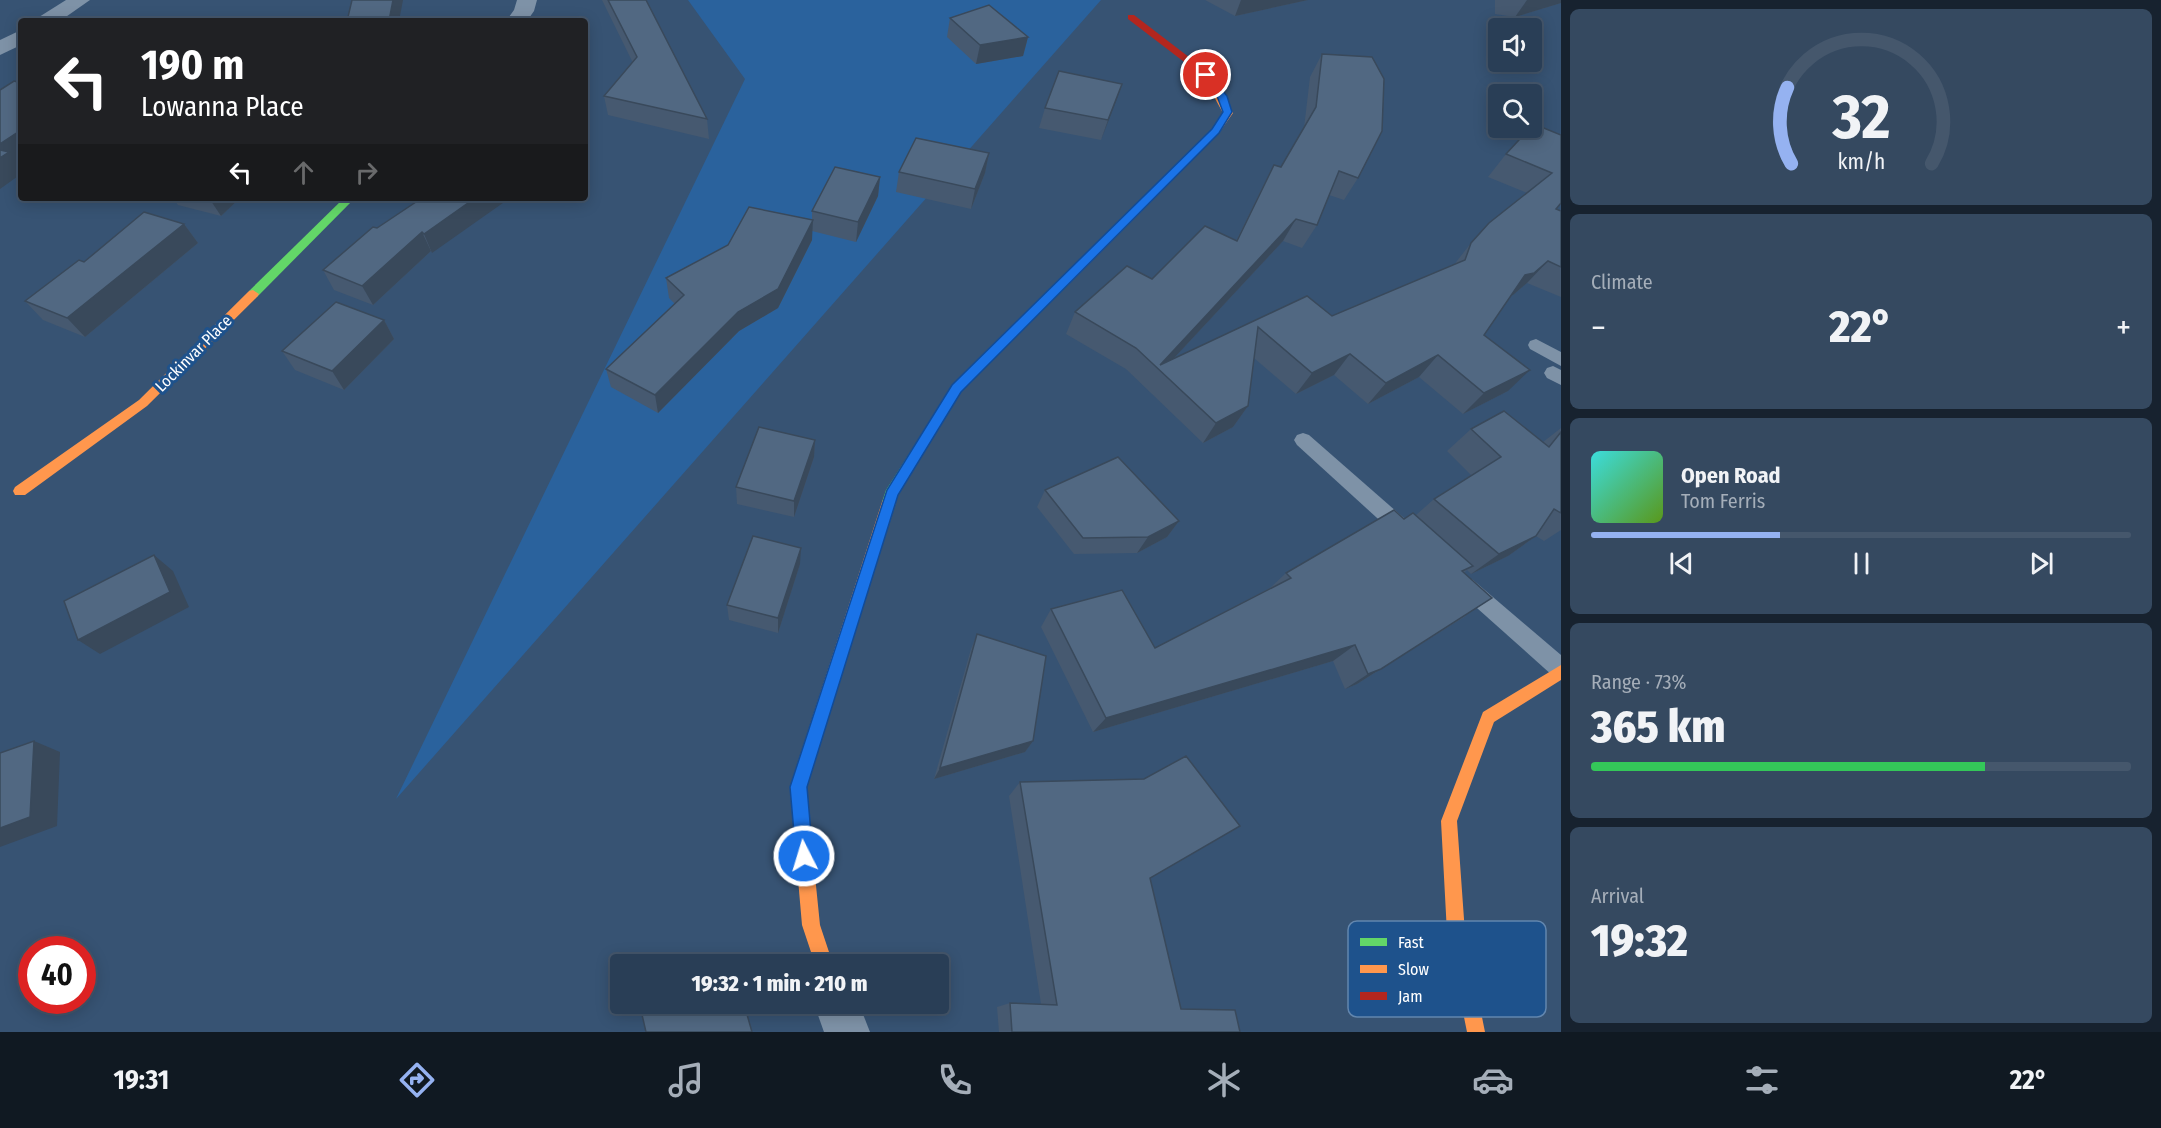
<!DOCTYPE html>
<meta charset="utf-8">
<style>
body{margin:0;font-family:"Fira Sans Condensed",sans-serif;background:#354960;color:#f1f3f6;height:100vh;display:flex;flex-direction:column;font-size:22px;white-space:nowrap}
*{box-sizing:border-box;margin:0}
p{font-size:20px;color:#a5aeb9}
.icon{flex:none;width:33px;height:33px;fill:none;stroke:currentColor;stroke-width:2;stroke-linecap:round;stroke-linejoin:round}
.map{position:relative;flex:1;overflow:hidden}
.drawer{display:flex;flex-direction:column;gap:9px;padding:9px;background:#17222f;width:600px}
.drawer>*{flex:none}
.hud{position:absolute;left:18px;top:18px;width:570px;height:183px;border-radius:6px;box-shadow:0 3px 15px #0003,0 0 0 2px #45576c;background:#202124;color:#fff;overflow:hidden}
.controls{position:absolute;left:1488px;top:18px;display:grid;gap:12px}
.controls a{display:grid;place-items:center;width:54px;height:54px;border-radius:6px;background:#293e56;box-shadow:0 3px 15px #0003,0 0 0 2px #45576c;font-size:30px}
.speed{position:absolute;left:18px;top:936px;display:flex;gap:12px;font-size:30px;font-weight:700;text-align:center}
.speed>*{display:grid;place-content:center;width:78px;height:78px;border-radius:50%;background:#293e56;box-shadow:0 3px 15px #0003,0 0 0 2px #45576c;line-height:1}
.speed .limit{border:9px solid #d22;background:#fff;color:#111}
.pin{position:absolute;display:grid;place-items:center;width:51px;height:51px;color:#fff;margin:-26px;border:3px solid #fff;border-radius:50%;box-shadow:0 2px 6px #0007}
.me{position:absolute;width:66px;margin:-33px;rotate:355deg;stroke-linejoin:round;filter:drop-shadow(0 0 4px #0008)}
.turn{display:flex;align-items:center;gap:21px;height:126px;padding:0 24px;font-size:27px}
.turn .icon{width:78px;height:78px;stroke-width:2.5}
.turn b{display:block;font-size:42px;line-height:51px}
.lanes{display:flex;align-items:center;height:57px;padding:0 24px;background:#0003;justify-content:center;gap:30px;direction:ltr}
.lanes .off{opacity:.35}
.big{font-size:45px;font-weight:800;line-height:1.1}
.drawer .tile{flex:1;display:flex;flex-direction:column;justify-content:center;gap:9px;min-width:0;padding:0 21px;border-radius:9px;background:#354960}
.drawer .dial{align-items:center;gap:0}
.dial svg{height:156px;overflow:visible;fill:none;stroke:#45576c;stroke-width:7;stroke-linecap:round;text-anchor:middle}
.dial text{fill:#f1f3f6;stroke:none}
.song{display:flex;align-items:center;gap:18px}
.cover{width:72px;height:72px;border-radius:9px;background:linear-gradient(135deg,hsl(180 70% 55%),hsl(90 70% 35%))}
.played{height:6px;border-radius:3px;background:linear-gradient(90deg,#95b2f1 35%,#45576c 35%)}
.keys{display:flex;justify-content:space-around;direction:ltr}
.heat{display:flex;justify-content:space-between;align-items:center;font-size:33px;direction:ltr}
.charge{height:9px;border-radius:4px;background:linear-gradient(90deg,#34c759 73%,#45576c 0)}
.trip{position:absolute;left:610px;top:954px;width:339px;height:60px;border-radius:6px;background:#293e56;box-shadow:0 3px 15px #0003,0 0 0 2px #45576c;font-weight:800;line-height:60px;text-align:center}
.dock{display:flex;height:96px;justify-content:space-around;align-items:center;background:#101922;color:#a5aeb9}
.dock .icon{width:42px;height:42px}
.dock .active{color:#95b2f1}
.dock b{font-size:27px;color:#f1f3f6}
main{display:flex;flex:1;min-height:0}
.map>svg:first-child{display:block}
.green{fill:#2a629d}
.lines{fill:none;stroke-linecap:round;stroke-linejoin:round}
.lane{fill:#7e92a7;fill-rule:evenodd}
.street{fill:#7e92a7;fill-rule:evenodd}
.fast{fill:#63d668;fill-rule:evenodd}
.slow{fill:#ff974d;fill-rule:evenodd}
.jam{fill:#b3261e;fill-rule:evenodd}
.wall{fill:#465970}
.shaded-wall{fill:#39495b}
.building{fill:#516882;stroke:#39495b;stroke-width:1.5}
.route{fill:#1a73e8;stroke:#114b97;stroke-width:1.5}
.labels{text-anchor:middle;stroke-width:6;stroke-linejoin:round;paint-order:stroke}
.street-label{font-size:16px;fill:#fff;stroke:#1e528c}
.key{fill:#1e528c;stroke:#6286ae;stroke-width:1.5}
.key-label{font-size:16px;fill:#fff}
</style>
<main>
<div class="map">
<svg width="1561" height="1032" viewBox="0 0 1561 1032">
<rect width="100%" height="100%" fill="#375373"/>
<path class="green" d="M688,0H1101L396,799L745,79Z"/>
<g class="lines">
<g class="lane">
<path d="M1536,339L1561,352V366L1530,349L1528,345L1530,341Z"/>
<path d="M1553,366L1561,370V385L1547,378L1544,373L1547,368Z"/>
<path d="M1303,433L1309,435L1413,526L1416,532L1413,538L1406,540L1399,538L1297,445L1294,440L1297,435Z"/>
<path d="M1466,577L1473,580L1561,655V679L1553,676L1459,592L1456,586L1459,580Z"/>
</g>
<g class="street">
<path d="M66,0H90L60,21H36L39,17Z"/>
<path d="M517,0H537L534,11L527,21H506L514,10Z"/>
<path d="M21,30V45L0,55V40Z"/>
<path d="M814,1004H859L870,1032H824Z"/>
</g>
<g class="fast">
<path d="M344,198H355L257,297H249V291Z"/>
<path d="M1064,278L1070,282L1068,285L961,391L897,495L894,506H884L882,502L886,490L953,385L1060,279Z"/>
</g>
<g class="slow">
<path d="M1192,64H1198L1214,81L1233,113L1219,133L1068,285H1060V279L1213,129L1223,113L1207,84L1191,66Z"/>
<path d="M253,290L259,294L257,297L147,406L25,495H15L13,491L15,487L139,400L249,291Z"/>
<path d="M889,496L894,498L896,502L806,787L820,925L833,964H815L802,925L790,787L882,502L884,498Z"/>
<path d="M1561,665V680L1494,722L1457,821L1465,933L1485,1032H1467L1447,933L1441,821L1483,712Z"/>
</g>
<path class="jam" d="M1128,15H1134L1198,64V68H1192L1128,19Z"/>
</g>
<g class="wall">
<path d="M602,0H646L707,119L709,139L608,115L604,96L633,63Z"/>
<path d="M1205,0H1308L1235,16Z"/>
<path d="M1495,0H1561V3L1515,17L1495,14Z"/>
<path d="M950,18L1028,37L1023,56L976,64L947,37Z"/>
<path d="M1322,54L1358,178L1344,200L1329,195L1317,225L1302,248L1283,241L1174,358L1307,296L1332,316L1453,266L1471,243L1527,193L1488,177L1506,154L1561,135L1556,209L1561,211V297L1527,283L1513,295L1511,296L1484,335L1508,391L1463,414L1419,377L1368,404L1334,375L1296,394L1254,358L1248,406L1233,427L1203,443L1126,369L1066,334L1075,312L1152,279L1236,241L1262,188L1274,165L1281,167L1304,128L1310,77Z"/>
<path d="M1122,84L1101,140L1039,128L1045,108Z"/>
<path d="M989,153L985,173L971,209L896,192L899,172Z"/>
<path d="M880,177L878,196L856,242L812,231V240L778,308L739,331L658,413L611,387L606,369L675,304L669,298L666,278L812,220V211Z"/>
<path d="M173,198H240L221,216L178,205Z"/>
<path d="M422,198L432,253L431,251L373,305L334,290L323,270L377,228Z"/>
<path d="M184,224L198,243L85,337L43,320L25,301L84,262Z"/>
<path d="M384,320L394,339L344,390L295,370L282,351Z"/>
<path d="M1561,428V530L1544,541L1536,536L1508,556L1471,574L1467,570L1464,573L1466,616L1357,684L1345,689L1333,661L1093,732L1041,627L1051,609L1155,648L1270,588L1286,573L1404,519L1416,515L1434,499L1471,475L1447,451L1471,429L1543,442Z"/>
<path d="M815,440L814,457L794,517L737,504L736,487Z"/>
<path d="M1045,490L1179,521L1167,537L1137,553L1074,554L1037,507Z"/>
<path d="M800,564L778,633L729,620L727,605Z"/>
<path d="M977,634L1033,741L1025,752L934,779L971,649Z"/>
<path d="M1020,782L1150,878L1181,1009L1240,1032H999L997,1007L1010,1003L1041,1004L1009,796Z"/>
</g>
<g class="shaded-wall">
<path d="M393,0H403L399,21H389Z"/>
<path d="M1241,0H1308L1235,16Z"/>
<path d="M1527,0H1561V3L1515,17Z"/>
<path d="M1028,37L1023,56L976,64L980,45Z"/>
<path d="M1122,84L1115,104L1101,140L1108,120Z"/>
<path d="M21,130V160L17,163L21,167V174L0,189V144Z"/>
<path d="M989,153L985,173L971,209L975,189Z"/>
<path d="M880,177L878,196L856,242L858,222Z"/>
<path d="M209,198H240L221,216Z"/>
<path d="M475,198H510L432,253L424,234Z"/>
<path d="M1296,219L1283,241L1161,372L1160,365Z"/>
<path d="M813,220L812,240L778,308L739,331L658,413L655,395Z"/>
<path d="M184,224L198,243L85,337L67,318Z"/>
<path d="M422,232L431,251L373,305L362,286Z"/>
<path d="M1548,261L1527,283L1513,295L1505,297L1525,275Z"/>
<path d="M384,320L394,339L344,390L332,371Z"/>
<path d="M1350,354L1334,375L1296,394L1312,373Z"/>
<path d="M1438,355L1419,377L1368,404L1386,383Z"/>
<path d="M1530,370L1508,391L1463,414L1484,393Z"/>
<path d="M1248,406L1233,427L1203,443L1216,423Z"/>
<path d="M815,440L814,457L794,517V501Z"/>
<path d="M1179,521L1167,537L1137,553L1148,537Z"/>
<path d="M1536,536L1508,556L1471,574L1499,554Z"/>
<path d="M801,548L800,564L778,633V618Z"/>
<path d="M154,555L173,571L189,607L100,654L78,640Z"/>
<path d="M1492,598L1357,684L1345,689L1368,674Z"/>
<path d="M1355,645L1333,661L1093,732L1106,718Z"/>
<path d="M34,741L60,752L57,826L0,847V828Z"/>
<path d="M1033,741L1025,752L934,779L940,768Z"/>
</g>
<g class="building">
<path d="M352,0H393L389,21H347Z"/>
<path d="M608,0H646L707,119L604,96L637,57Z"/>
<path d="M989,5L1028,37L980,45L950,18Z"/>
<path d="M1322,54L1372,57L1384,79L1382,131L1358,178L1339,171L1317,225L1296,219L1160,365L1307,296L1332,316L1465,260L1471,243L1489,223L1552,173L1506,154L1530,128H1532L1534,124L1561,135V203L1556,209L1561,211V267L1548,261L1534,273L1525,275L1484,335L1530,370L1484,393L1438,355L1386,383L1350,354L1312,373L1258,327L1248,406L1216,423L1136,348L1075,312L1127,266L1152,279L1205,226L1237,241L1274,165L1281,167L1316,107Z"/>
<path d="M1059,71L1122,84L1108,120L1045,108Z"/>
<path d="M14,81L21,83V130L0,144V90Z"/>
<path d="M916,138L989,153L975,189L899,172Z"/>
<path d="M0,150L9,152L0,158Z"/>
<path d="M835,167L880,177L858,222L812,211Z"/>
<path d="M422,198H475L424,234L422,232L362,286L323,270L373,227L377,228Z"/>
<path d="M749,207L813,220L778,289L738,312L655,395L606,369L684,295L666,278L728,245Z"/>
<path d="M144,212L184,224L67,318L25,301L79,260L84,262Z"/>
<path d="M336,302L384,320L332,371L282,351Z"/>
<path d="M1504,411L1549,447L1561,432V513L1554,509L1536,536L1499,554L1434,499L1501,457L1471,429Z"/>
<path d="M759,427L815,440L794,501L736,487Z"/>
<path d="M1118,457L1179,521L1148,537L1083,538L1045,490Z"/>
<path d="M1394,510L1404,519L1413,513L1473,566L1462,571L1492,598L1381,669L1368,674L1355,645L1106,718L1051,609L1122,590L1155,648L1291,578L1286,573Z"/>
<path d="M753,536L801,548L778,618L727,605Z"/>
<path d="M154,555L170,592L78,640L64,601Z"/>
<path d="M977,634L1046,656L1033,741L940,768Z"/>
<path d="M34,741L30,817L0,828V753Z"/>
<path d="M1186,756L1240,826L1150,878L1181,1009L1235,1010L1240,1032H1012L1010,1003L1057,1005L1020,782L1144,779Z"/>
<path d="M646,1004H744L752,1032H646L640,1006Z"/>
</g>
<path class="route" d="M1206,72L1209,73L1227,96L1232,112L1219,133L961,392L898,495L807,787L813,856L811,862L804,865L798,862L796,856L790,787L887,490L952,385L1212,129L1223,112L1217,96L1201,75Z"/>
<g class="labels">
<g class="street-label">
<text transform="translate(193 353) rotate(-45)" y="6">Lockinvar Place</text>
</g>
</g>
<rect x="1348" y="921" width="198" height="96" rx="9" class="key"/>
<rect x="1360" y="938" width="27" height="8" fill="#63d668"/>
<rect x="1360" y="965" width="27" height="8" fill="#ff974d"/>
<rect x="1360" y="992" width="27" height="8" fill="#b3261e"/>
<g class="key-label">
<text x="1398" y="948">Fast</text>
<text x="1398" y="975">Slow</text>
<text x="1398" y="1002">Jam</text>
</g>
</svg>
<div class="controls">
<a><svg class="icon" aria-label="sound" viewBox="0 0 24 24"><path d="M4 9h4l5-4v14l-5-4H4zM17 9q2 3 0 6"/></svg></a>
<a><svg class="icon" aria-label="search" viewBox="0 0 24 24"><circle cx="10" cy="10" r="6"/><path d="M15 15l6 6"/></svg></a>
</div>
<div class="speed"><div class="limit">40</div></div>
<div class="pin" style="left:1206px;top:75px;background:#d93025"><svg class="icon" aria-label="arrive" viewBox="0 0 24 24"><path d="M6 21V4h12l-3 4 3 4H6"/></svg></div>
<svg class="me" style="left:804px;top:856px" viewBox="-20 -20 40 40"><circle r="17" fill="#1a73e8" stroke="#fff" stroke-width="3"/><path d="M0-11L8 9 0 5-8 9z" fill="#fff"/></svg>
<div class="trip">19:32 · 1 min · 210 m</div>
<div class="hud">
<div class="turn"><svg class="icon" aria-label="left" viewBox="0 0 24 24"><path d="M17 20v-9H6M10 6l-5 5 5 5"/></svg><div><b>190 m</b>Lowanna Place</div></div>
<div class="lanes"><svg class="icon" aria-label="left" viewBox="0 0 24 24"><path d="M17 20v-9H6M10 6l-5 5 5 5"/></svg><svg class="icon off" aria-label="ahead" viewBox="0 0 24 24"><path d="M12 20V5M6 11l6-6 6 6"/></svg><svg class="icon off" aria-label="right" viewBox="0 0 24 24"><path d="M7 20v-9h11M14 6l5 5-5 5"/></svg></div>
</div>
</div>
<section class="drawer">
<div class="tile dial"><svg viewBox="0 0 100 80">
<path d="M14 69A42 42 0 1 1 86 69"/>
<path d="M14 69A42 42 0 0 1 12 30" stroke="#95b2f1"/>
<text x="50" y="56" font-size="32" font-weight="700">32</text>
<text x="50" y="72" font-size="11">km/h</text>
</svg></div>
<div class="tile"><p>Climate</p>
<div class="heat"><a>−</a><b class="big">22°</b><a>+</a></div>
</div>
<div class="tile">
<div class="song"><i class="cover"></i><div><b>Open Road</b><p>Tom Ferris</p></div></div>
<div class="played"></div>
<div class="keys"><svg class="icon" aria-label="previous" viewBox="0 0 24 24"><path d="M18 5L8 12l10 7zM5 5v14"/></svg><svg class="icon" aria-label="pause" viewBox="0 0 24 24"><path d="M8 5v14M16 5v14"/></svg><svg class="icon" aria-label="next" viewBox="0 0 24 24"><path d="M6 5l10 7-10 7zM19 5v14"/></svg></div>
</div>
<div class="tile"><p>Range · 73%</p><b class="big">365 km</b><div class="charge"></div></div>
<div class="tile"><p>Arrival</p><b class="big">19:32</b></div>
</section>
</main>
<nav class="dock">
<b>19:31</b>
<svg class="icon active" aria-label="directions" viewBox="0 0 24 24"><path d="M12 3l9 9-9 9-9-9zM9 14v-3h6M13 9l2 2-2 2"/></svg>
<svg class="icon" aria-label="music" viewBox="0 0 24 24"><path d="M9 18V5l10-2v13"/><circle cx="6" cy="18" r="3"/><circle cx="16" cy="16" r="3"/></svg>
<svg class="icon" aria-label="phone" viewBox="0 0 24 24"><path d="M5 4h4l2 5-3 2q2 4 5 5l2-3 5 2v4C11 20 4 13 5 4z"/></svg>
<svg class="icon" aria-label="climate" viewBox="0 0 24 24"><path d="M12 3v18M4 7l16 10M4 17L20 7"/></svg>
<svg class="icon" aria-label="car" viewBox="0 0 24 24"><path d="M5 17H2v-5l4-1 3-4h7l3 4 3 1v5h-3M9 17h6M6 11h13"/><circle cx="7" cy="17" r="2"/><circle cx="17" cy="17" r="2"/></svg>
<svg class="icon" aria-label="filters" viewBox="0 0 24 24"><path d="M4 7h16M4 17h16"/><circle cx="9" cy="7" r="2"/><circle cx="15" cy="17" r="2"/></svg>
<b>22°</b>
</nav>
